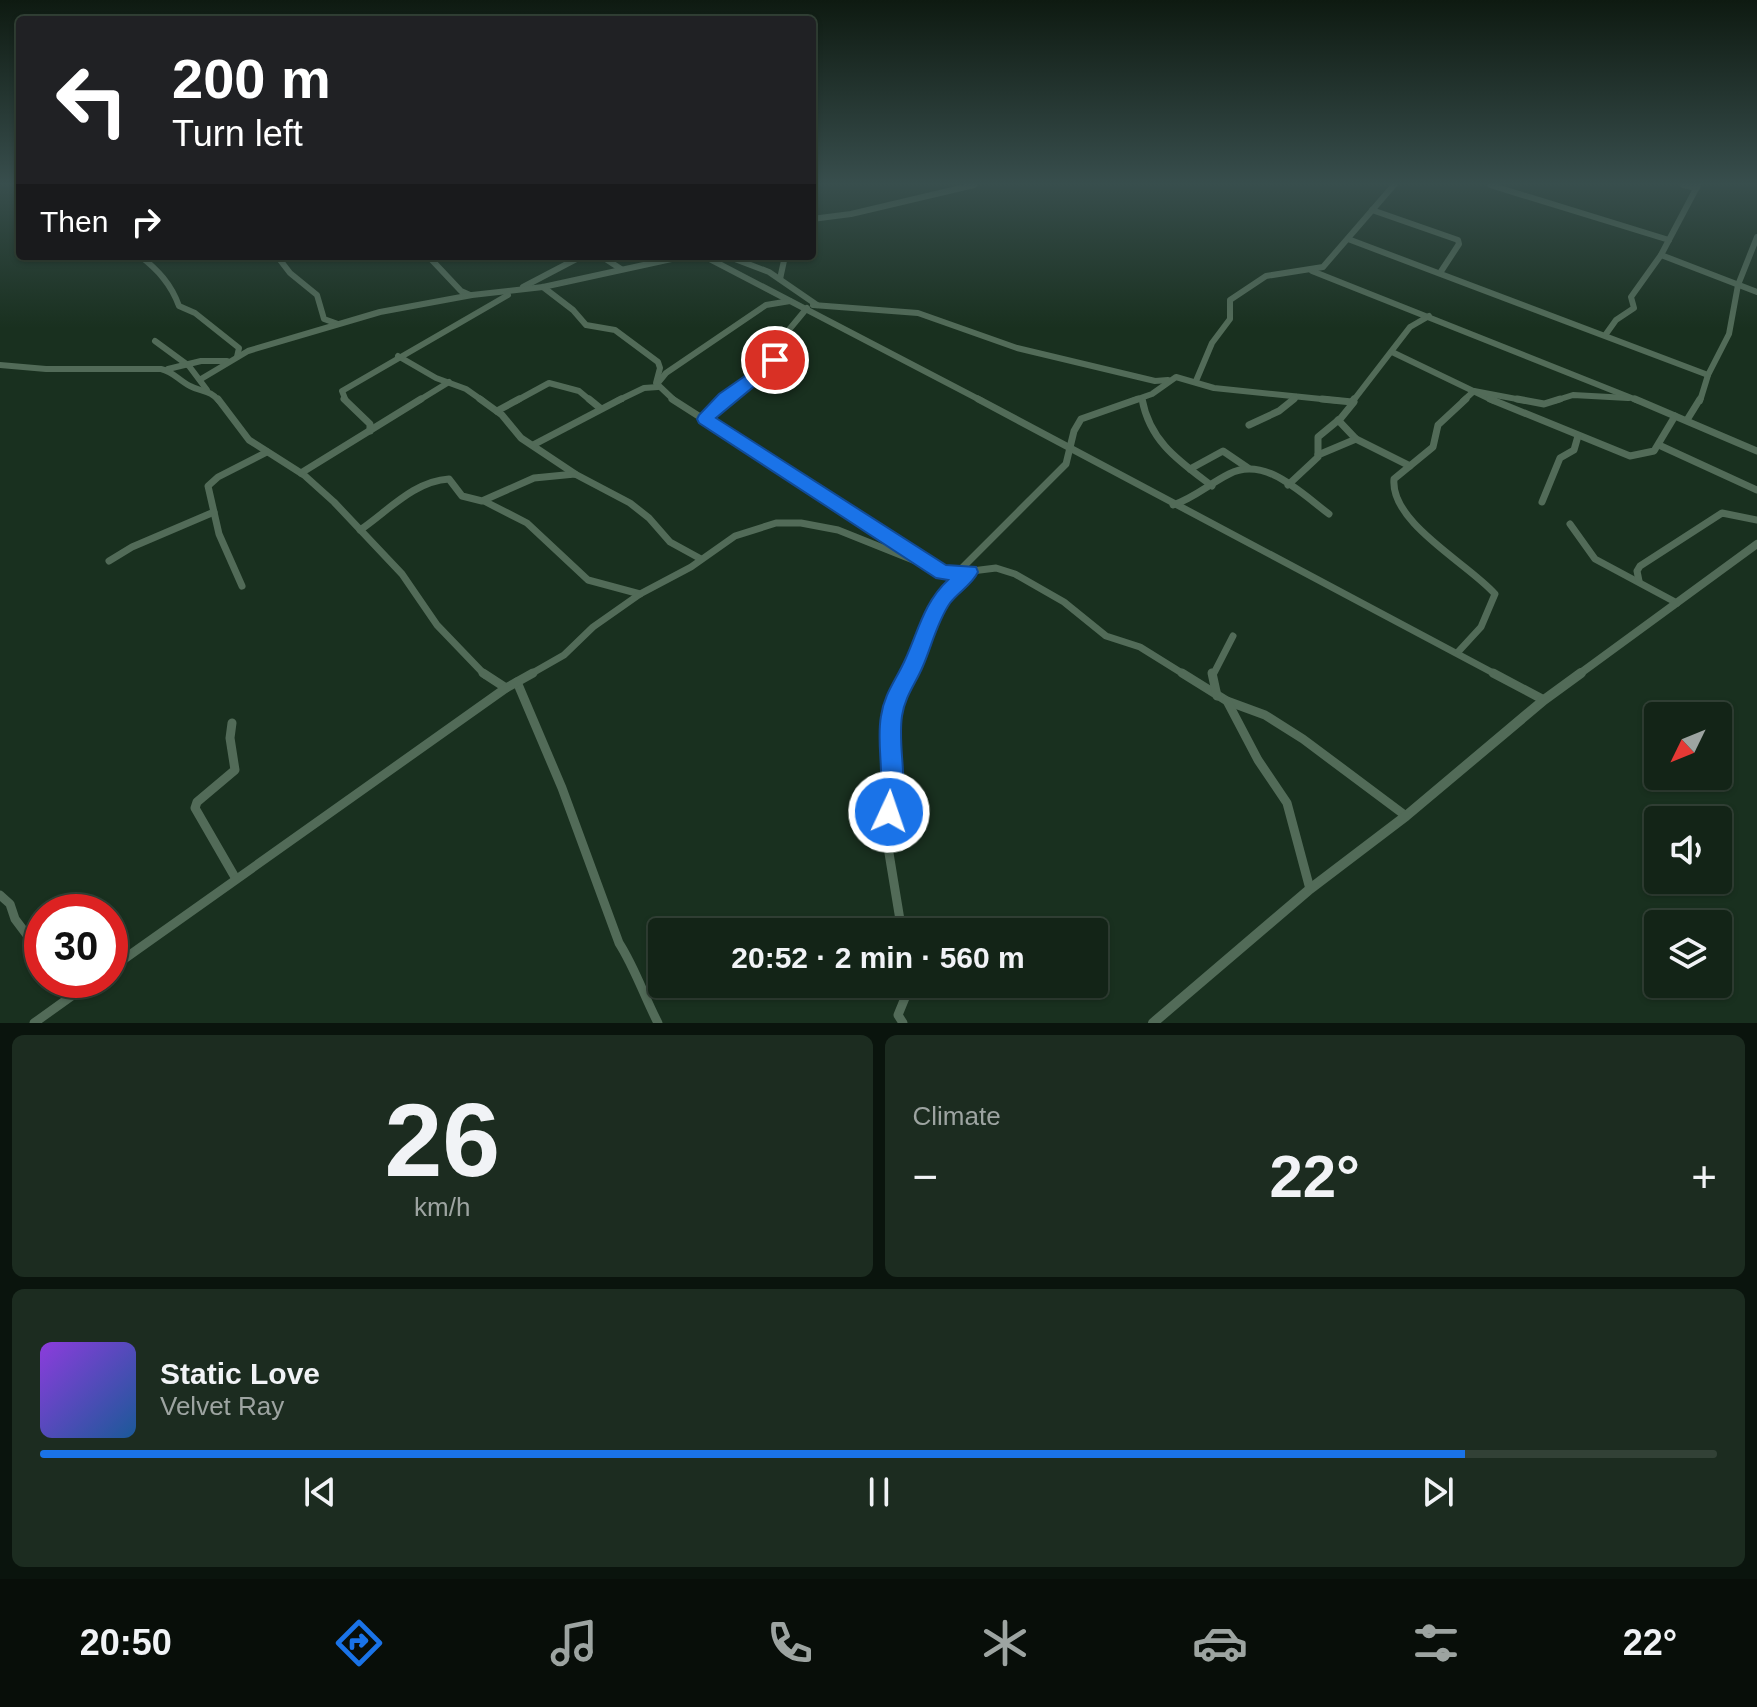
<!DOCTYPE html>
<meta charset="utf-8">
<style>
body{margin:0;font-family:Arial,sans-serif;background:#1c2c20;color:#f1f3f6;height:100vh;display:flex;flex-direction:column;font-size:30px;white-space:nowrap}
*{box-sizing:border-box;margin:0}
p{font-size:26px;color:#9da4a1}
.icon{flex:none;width:44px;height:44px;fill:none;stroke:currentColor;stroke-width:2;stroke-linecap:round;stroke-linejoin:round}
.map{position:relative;height:1023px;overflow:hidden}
.sheet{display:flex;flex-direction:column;gap:12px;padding:12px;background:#0a140d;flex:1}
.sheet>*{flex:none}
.top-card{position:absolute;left:16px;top:16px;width:800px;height:244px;border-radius:8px;box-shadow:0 2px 6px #0004,0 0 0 2px #324136;background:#202124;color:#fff;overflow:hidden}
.needle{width:52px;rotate:227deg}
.buttons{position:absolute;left:1644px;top:702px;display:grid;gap:16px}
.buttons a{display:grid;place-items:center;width:88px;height:88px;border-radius:8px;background:#132417;box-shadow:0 2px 6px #0004,0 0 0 2px #324136;font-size:40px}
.speed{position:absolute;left:24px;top:894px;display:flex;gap:16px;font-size:40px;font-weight:700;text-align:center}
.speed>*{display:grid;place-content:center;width:104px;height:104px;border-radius:50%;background:#132417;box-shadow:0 2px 6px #0004,0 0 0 2px #324136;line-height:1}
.speed .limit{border:12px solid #d22;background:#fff;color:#111}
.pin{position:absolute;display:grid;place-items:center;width:68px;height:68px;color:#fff;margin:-34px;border:4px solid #fff;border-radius:50%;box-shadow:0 2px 8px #0007}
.me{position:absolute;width:88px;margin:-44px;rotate:3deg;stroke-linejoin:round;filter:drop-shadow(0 0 6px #0008)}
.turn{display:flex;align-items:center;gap:28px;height:168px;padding:0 24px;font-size:36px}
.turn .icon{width:104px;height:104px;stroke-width:2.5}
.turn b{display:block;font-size:56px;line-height:68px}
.then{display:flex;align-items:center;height:76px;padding:0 24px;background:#0003;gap:16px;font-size:30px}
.big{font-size:60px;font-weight:600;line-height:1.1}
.sheet .widget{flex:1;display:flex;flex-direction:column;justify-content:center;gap:12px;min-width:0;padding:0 28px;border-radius:12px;background:#1c2c20}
.sheet .dial{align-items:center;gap:0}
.dial b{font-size:104px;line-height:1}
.song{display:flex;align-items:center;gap:24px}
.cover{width:96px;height:96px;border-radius:12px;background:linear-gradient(135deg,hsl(270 70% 55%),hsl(210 70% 35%))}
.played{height:8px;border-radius:4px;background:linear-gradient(90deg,#1a73e8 85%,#324136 85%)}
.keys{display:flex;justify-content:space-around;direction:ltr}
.heat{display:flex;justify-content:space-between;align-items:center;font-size:44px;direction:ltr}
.sheet .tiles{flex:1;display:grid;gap:12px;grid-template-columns:1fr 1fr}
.widget:last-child{grid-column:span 2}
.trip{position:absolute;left:648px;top:918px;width:460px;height:80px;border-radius:8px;background:#132417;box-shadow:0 2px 6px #0004,0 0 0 2px #324136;font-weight:600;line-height:80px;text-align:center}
.tab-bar{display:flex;height:128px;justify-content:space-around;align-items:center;background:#080e09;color:#9da4a1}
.tab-bar .icon{width:56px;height:56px}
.tab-bar .selected{color:#1a73e8}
.tab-bar b{font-size:36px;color:#f1f3f6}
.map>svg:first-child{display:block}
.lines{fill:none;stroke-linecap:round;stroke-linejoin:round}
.minor-far2{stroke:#526b58;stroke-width:6}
.minor-far1{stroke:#526b58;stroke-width:7}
.minor{stroke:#526b58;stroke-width:9}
.tertiary-far1{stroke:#526b58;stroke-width:8}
.tertiary{stroke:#526b58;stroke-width:10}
.route{fill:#1a73e8;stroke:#114b97;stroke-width:2}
</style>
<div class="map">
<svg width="1757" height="1023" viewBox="0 0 1757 1023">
<rect width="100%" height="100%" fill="#19301f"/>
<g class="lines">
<g class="minor-far2">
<path d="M1490,185L1669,240"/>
<path d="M1683,185L1697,188"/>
<path d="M1372,210L1458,240L1459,244L1440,273"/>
<path d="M812,219L851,214L974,185"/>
<path d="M1348,239L1708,375"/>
<path d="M1661,255L1757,292"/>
<path d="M140,256C158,270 171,284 179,306L195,313L239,348L237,357"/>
<path d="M277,256L290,273L317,295L324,319L338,324"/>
<path d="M428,256L461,291L470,295"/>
<path d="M601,256L621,269"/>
<path d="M704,256L982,401"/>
<path d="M1312,271L1639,401"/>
<path d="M780,279L785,256"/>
<path d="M523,287L582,256"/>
<path d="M543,287L573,310L586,325L615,330L658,362L660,368L656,383L675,401"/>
<path d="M813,305L918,313L1017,348L1155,381L1168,380"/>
<path d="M1606,334L1616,320L1634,308L1631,297L1661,255L1698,185"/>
<path d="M155,341L189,366L207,390"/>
<path d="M1392,352L1494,401"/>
<path d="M398,356L436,378L466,389L483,401"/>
<path d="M0,365L46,369H161C174,372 178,380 190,386C201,392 211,390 219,401"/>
<path d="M168,369L201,361H227"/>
<path d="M201,379L248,351L380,312L472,295L543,287L676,258L727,256L769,272L817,305"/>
<path d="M1196,381L1212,343L1230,319V300L1266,276L1323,267L1394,185"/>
<path d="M657,384L666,373L766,305L790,301"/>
<path d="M346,401L342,391L508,295"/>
<path d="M418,401L449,382"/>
<path d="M516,401L549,383L579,391L591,401"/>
<path d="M617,401L644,388L658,387"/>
<path d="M722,401L775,360L783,337L807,308"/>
<path d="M1132,401L1152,394L1176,377L1214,388L1341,401"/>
<path d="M1291,401L1296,397"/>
<path d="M1353,401L1410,327L1429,316"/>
<path d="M1463,401L1474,391L1527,401"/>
<path d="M1554,401L1573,395L1628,398"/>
<path d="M1700,401L1708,375L1729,334L1738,285L1757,237"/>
</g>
<g class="minor-far1">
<path d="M218,399L249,440L304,475L334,502L402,574L437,625L485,675"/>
<path d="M344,399L370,424V431"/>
<path d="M480,399L502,415L521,438L575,474"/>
<path d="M589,399L600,408"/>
<path d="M672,399L933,566"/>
<path d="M978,399L1497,675"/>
<path d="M1142,399C1150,442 1179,461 1212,486"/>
<path d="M1322,399L1352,402L1354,399"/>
<path d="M1490,399L1630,456L1654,451L1675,416"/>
<path d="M1517,399L1544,404L1560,399"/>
<path d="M1635,399L1757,451"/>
<path d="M497,411L519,399"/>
<path d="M705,419L724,399"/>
<path d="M1338,420L1356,439L1410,466"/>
<path d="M1687,420L1700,399"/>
<path d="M1249,425L1279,411L1294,399"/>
<path d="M533,445L621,399"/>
<path d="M1661,446L1757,490"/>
<path d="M1318,455L1356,439"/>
<path d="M1190,469L1223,451L1248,468"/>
<path d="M301,473L421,399"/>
<path d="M1288,485L1318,457V437L1341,418L1354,402"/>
<path d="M484,501L527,523L588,580L640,594"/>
<path d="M1542,502L1560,458L1574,450L1578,436"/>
<path d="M1173,505C1194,498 1209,484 1229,474C1265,455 1302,494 1329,514"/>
<path d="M1570,524L1595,559L1677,603"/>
<path d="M360,530C388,511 414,481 449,479L462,496L482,501L534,478L575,474L630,503L649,518L670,542L701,559"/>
<path d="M109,561L132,547L214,512"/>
<path d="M957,573L1066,464L1074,431L1081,419L1138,399"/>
<path d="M1639,581L1637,571L1640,566L1722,513L1757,520"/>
<path d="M242,586L219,534L208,486L218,477L267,452"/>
<path d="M1458,652L1481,627L1495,594C1469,564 1390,523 1394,479L1433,447L1438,425L1466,399"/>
<path d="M529,675L564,655L593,627L640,594L691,567L735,536L776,523H801L838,530L948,574L996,568L1015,574L1064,602L1106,636L1140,647L1185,675"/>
<path d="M909,675L943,596L969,572"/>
<path d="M1213,675L1233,636"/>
</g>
<g class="minor">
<path d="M483,673L506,688"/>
<path d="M1182,673L1227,701L1265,715L1303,739L1406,816"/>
<path d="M1212,673L1217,696"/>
<path d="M1493,673L1544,700"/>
<path d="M517,682L562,788L619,943C635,968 644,996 658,1023"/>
<path d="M1227,701L1258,760L1287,803L1310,889"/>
<path d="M232,723L230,738L235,770L197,802L195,808L236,879"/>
<path d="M0,895L10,904L15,919L42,955"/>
<path d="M902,932L886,835L892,783L891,715L898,690L909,673"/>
<path d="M110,969L506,688L533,673"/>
<path d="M64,980L72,990H80"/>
<path d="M34,1023L94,980"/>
<path d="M903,1023L898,1015L907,993L905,984"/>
</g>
<path class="tertiary-far1" d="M1578,675L1757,544"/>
<path class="tertiary" d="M1153,1023L1310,889L1406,816L1544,700L1581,673"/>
</g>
<linearGradient id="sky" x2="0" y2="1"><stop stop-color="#0e1a11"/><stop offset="0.56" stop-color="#384e4d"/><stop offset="1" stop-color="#384e4d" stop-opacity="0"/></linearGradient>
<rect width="1757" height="328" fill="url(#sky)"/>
<path class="route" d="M775,355L783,360L781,364L716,418L946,565L976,567L978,572C972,585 958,592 950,603C937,622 932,645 923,666C916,683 905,696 902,716C897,750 911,787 897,819L889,823L881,819C876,808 880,796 881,783C882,761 877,738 881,716C884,694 896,680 905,660C918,632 924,602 948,580L936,578L699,423L697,419L699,415L719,394Z"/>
</svg>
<div class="buttons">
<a><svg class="needle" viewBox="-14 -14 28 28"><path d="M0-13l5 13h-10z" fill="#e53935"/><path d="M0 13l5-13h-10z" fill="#9da4a1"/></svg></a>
<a><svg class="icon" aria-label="sound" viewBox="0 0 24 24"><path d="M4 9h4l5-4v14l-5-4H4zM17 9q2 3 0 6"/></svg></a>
<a><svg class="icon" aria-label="layers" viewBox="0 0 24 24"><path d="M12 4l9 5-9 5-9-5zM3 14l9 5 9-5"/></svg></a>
</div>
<div class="speed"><div class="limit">30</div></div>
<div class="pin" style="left:775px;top:360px;background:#d93025"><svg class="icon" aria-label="arrive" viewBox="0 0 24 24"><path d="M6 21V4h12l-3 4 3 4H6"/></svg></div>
<svg class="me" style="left:889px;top:812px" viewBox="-20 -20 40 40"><circle r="17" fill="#1a73e8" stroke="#fff" stroke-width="3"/><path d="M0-11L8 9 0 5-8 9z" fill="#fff"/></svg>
<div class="trip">20:52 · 2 min · 560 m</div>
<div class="top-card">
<div class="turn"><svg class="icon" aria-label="left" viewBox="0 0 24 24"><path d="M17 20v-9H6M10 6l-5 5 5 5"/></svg><div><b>200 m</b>Turn left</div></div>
<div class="then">Then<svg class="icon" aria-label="right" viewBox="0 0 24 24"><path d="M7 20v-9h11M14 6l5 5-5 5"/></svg></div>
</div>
</div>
<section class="sheet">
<div class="tiles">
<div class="widget dial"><b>26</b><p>km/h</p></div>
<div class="widget"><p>Climate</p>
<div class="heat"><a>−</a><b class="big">22°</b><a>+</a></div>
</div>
<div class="widget">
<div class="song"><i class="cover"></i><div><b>Static Love</b><p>Velvet Ray</p></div></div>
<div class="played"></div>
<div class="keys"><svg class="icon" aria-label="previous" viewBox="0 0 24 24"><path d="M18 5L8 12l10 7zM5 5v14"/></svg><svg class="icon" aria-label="pause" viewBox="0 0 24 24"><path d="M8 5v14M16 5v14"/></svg><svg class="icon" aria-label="next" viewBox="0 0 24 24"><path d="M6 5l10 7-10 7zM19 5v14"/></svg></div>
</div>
</div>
</section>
<nav class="tab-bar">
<b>20:50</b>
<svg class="icon selected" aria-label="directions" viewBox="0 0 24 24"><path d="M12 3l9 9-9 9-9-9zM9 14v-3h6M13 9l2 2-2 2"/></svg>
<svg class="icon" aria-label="music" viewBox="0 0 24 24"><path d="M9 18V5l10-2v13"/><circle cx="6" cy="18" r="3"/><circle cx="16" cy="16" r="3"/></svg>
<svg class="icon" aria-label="phone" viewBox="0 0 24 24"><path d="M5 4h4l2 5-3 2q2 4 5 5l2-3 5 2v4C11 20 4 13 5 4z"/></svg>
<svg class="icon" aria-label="climate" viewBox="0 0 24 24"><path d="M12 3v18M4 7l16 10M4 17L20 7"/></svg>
<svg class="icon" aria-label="car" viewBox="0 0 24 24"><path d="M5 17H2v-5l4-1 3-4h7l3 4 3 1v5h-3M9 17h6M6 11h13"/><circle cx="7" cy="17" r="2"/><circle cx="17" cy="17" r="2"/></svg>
<svg class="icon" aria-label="filters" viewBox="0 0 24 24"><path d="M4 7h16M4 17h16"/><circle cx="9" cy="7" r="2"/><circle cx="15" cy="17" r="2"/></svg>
<b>22°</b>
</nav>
